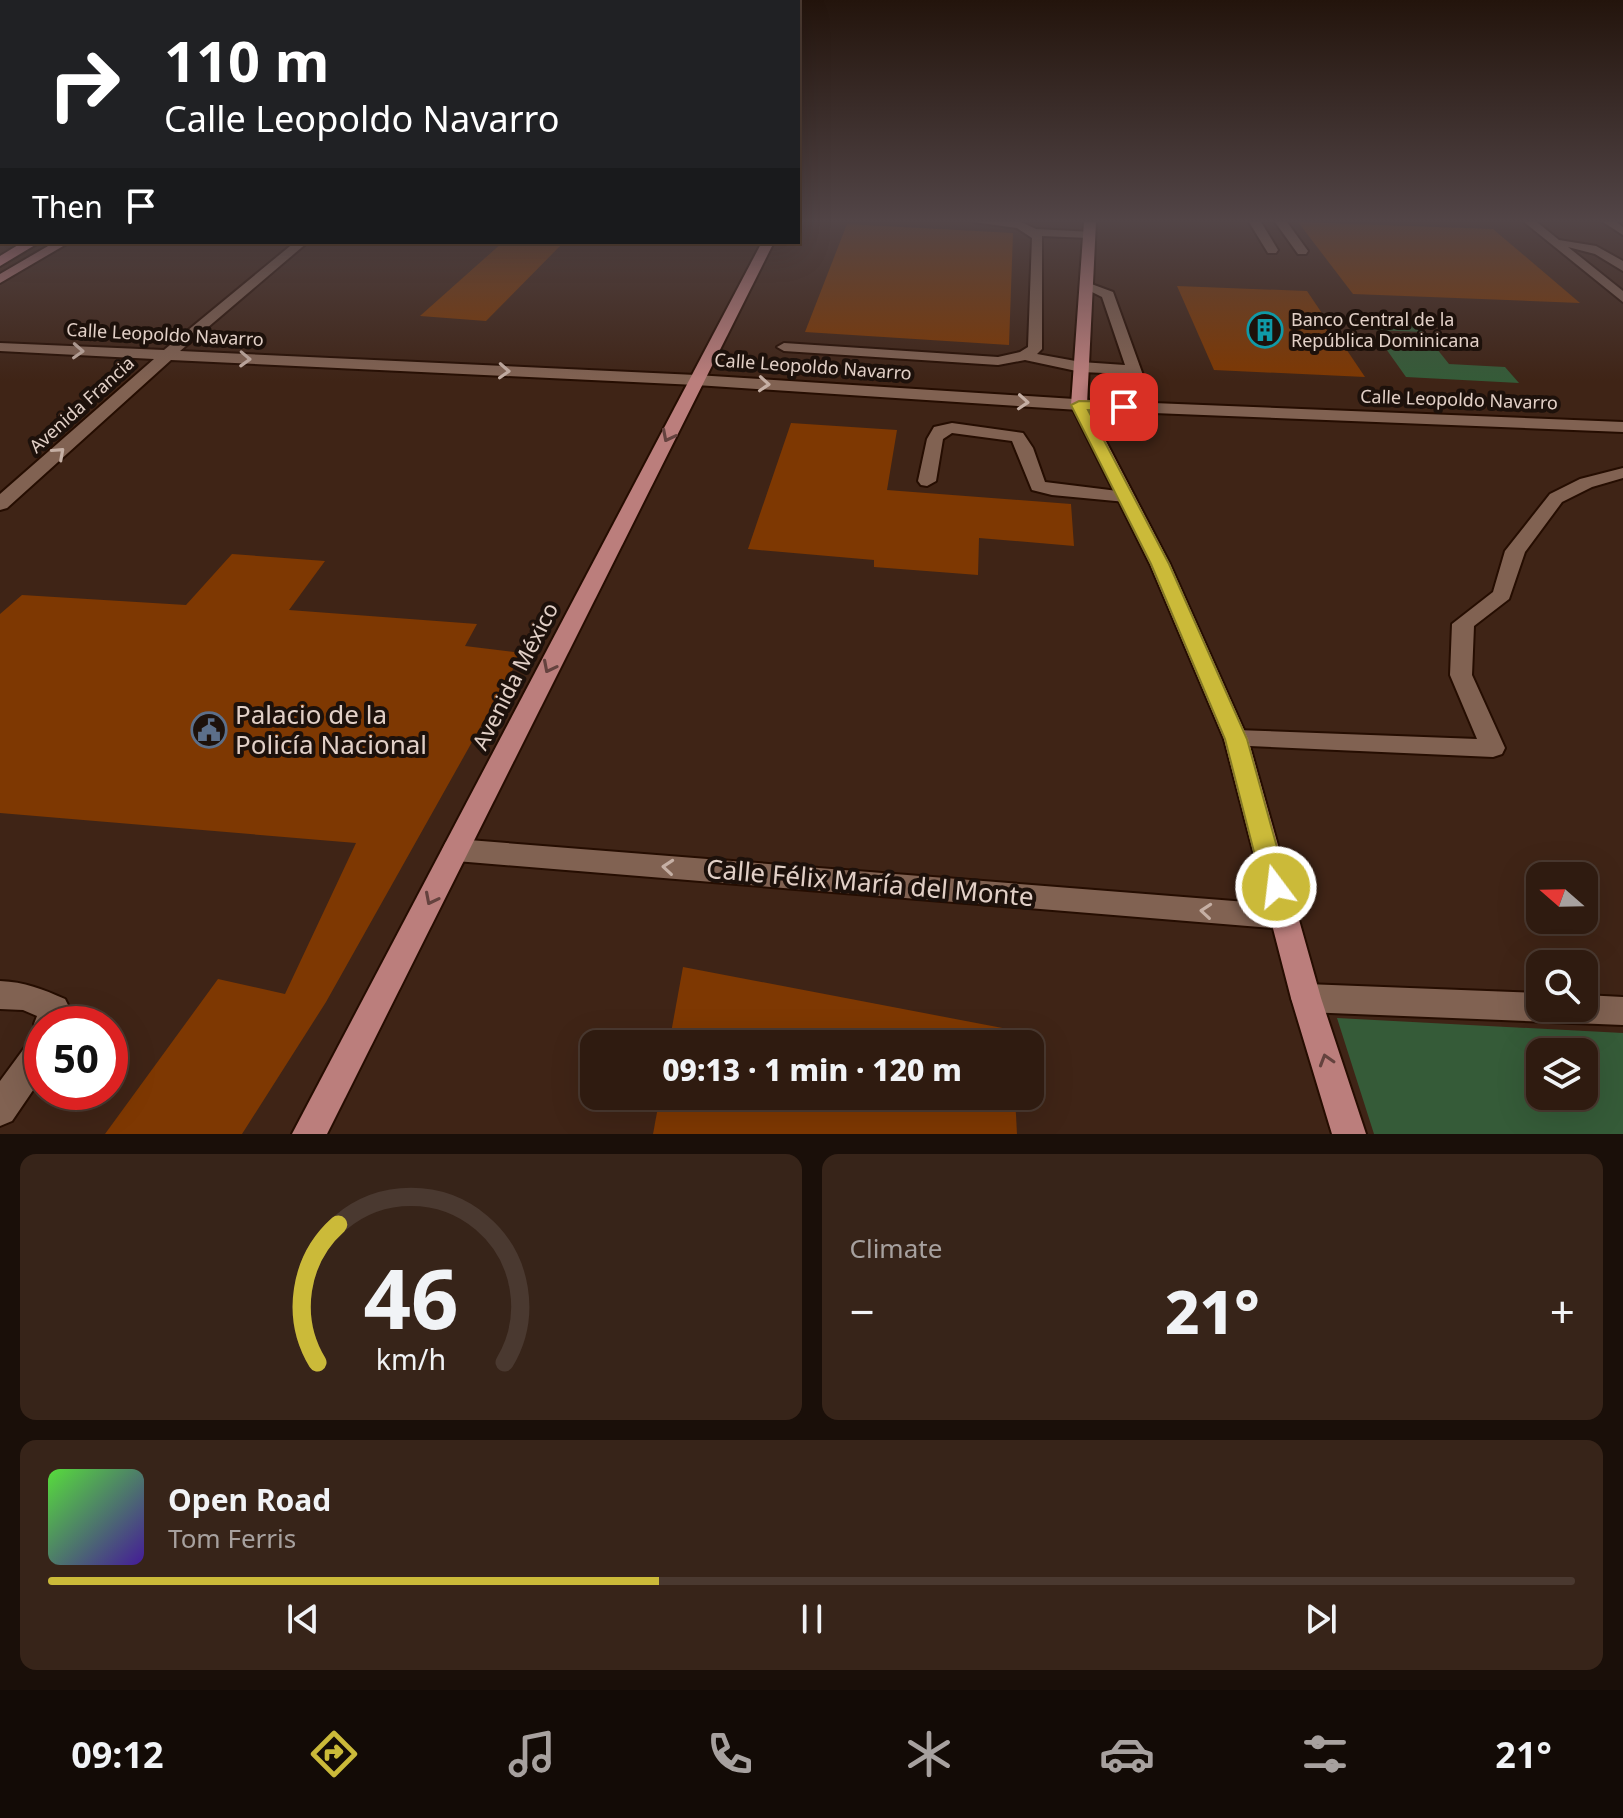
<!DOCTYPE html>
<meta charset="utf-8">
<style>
body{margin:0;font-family:"Noto Sans",sans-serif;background:#372419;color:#f1f3f6;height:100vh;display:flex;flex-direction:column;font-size:30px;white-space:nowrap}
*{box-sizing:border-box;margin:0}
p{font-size:26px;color:#a7a19f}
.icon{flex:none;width:44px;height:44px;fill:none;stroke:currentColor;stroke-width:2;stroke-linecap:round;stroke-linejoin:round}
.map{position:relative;height:1134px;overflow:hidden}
.side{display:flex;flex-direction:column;gap:20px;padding:20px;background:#1a0f09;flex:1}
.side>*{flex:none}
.guide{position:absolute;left:0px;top:0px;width:800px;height:244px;box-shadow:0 8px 32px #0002,0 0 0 2px #4a3930;background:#202124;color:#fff;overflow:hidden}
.needle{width:52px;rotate:290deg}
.controls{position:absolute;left:1526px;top:862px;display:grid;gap:16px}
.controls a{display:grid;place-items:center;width:72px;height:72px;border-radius:16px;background:#2f1b10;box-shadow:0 8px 32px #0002,0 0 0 2px #4a3930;font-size:40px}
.speed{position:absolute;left:24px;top:1006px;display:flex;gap:16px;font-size:40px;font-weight:700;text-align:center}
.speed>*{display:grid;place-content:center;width:104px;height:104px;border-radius:50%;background:#2f1b10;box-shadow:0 8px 32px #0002,0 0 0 2px #4a3930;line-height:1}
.speed .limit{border:12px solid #d22;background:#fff;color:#111}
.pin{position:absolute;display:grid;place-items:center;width:68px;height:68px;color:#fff;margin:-34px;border-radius:16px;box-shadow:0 4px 12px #0006}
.me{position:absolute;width:88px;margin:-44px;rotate:345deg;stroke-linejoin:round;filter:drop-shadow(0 0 6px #0008)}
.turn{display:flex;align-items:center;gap:28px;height:168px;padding:0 32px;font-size:36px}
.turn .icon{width:104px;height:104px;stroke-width:2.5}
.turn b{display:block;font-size:56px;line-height:68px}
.then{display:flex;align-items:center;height:76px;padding:0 32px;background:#0003;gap:16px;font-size:30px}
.big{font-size:60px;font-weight:800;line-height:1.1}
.side .tile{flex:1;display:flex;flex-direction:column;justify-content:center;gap:12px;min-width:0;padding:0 28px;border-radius:16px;background:#372419}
.side .dial{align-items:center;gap:0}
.dial svg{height:208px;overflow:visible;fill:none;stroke:#4a3930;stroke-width:7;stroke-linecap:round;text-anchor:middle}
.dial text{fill:#f1f3f6;stroke:none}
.song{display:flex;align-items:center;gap:24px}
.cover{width:96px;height:96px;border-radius:12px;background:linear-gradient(135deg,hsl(110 70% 55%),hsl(260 70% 35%))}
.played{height:8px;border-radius:4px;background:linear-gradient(90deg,#cbba39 40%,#4a3930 40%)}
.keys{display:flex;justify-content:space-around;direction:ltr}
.heat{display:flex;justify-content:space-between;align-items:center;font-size:44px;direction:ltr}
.side .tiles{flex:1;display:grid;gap:20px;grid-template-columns:1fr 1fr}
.tile:last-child{grid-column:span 2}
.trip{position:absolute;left:580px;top:1030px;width:464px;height:80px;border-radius:16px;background:#2f1b10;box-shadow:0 8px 32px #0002,0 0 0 2px #4a3930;font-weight:800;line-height:80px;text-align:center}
.dock{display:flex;height:128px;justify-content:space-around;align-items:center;background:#130b06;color:#a7a19f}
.dock .icon{width:56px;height:56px}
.dock .on{color:#cbba39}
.dock b{font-size:36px;color:#f1f3f6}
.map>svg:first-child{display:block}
.green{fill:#355b38;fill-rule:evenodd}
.building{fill:#7e3802}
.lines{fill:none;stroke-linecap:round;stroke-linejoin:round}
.minor-casing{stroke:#250d01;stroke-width:4}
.major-casing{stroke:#250d01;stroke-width:4}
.highway-casing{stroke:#250d01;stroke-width:4}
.minor{fill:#816252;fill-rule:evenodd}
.major{fill:#bb7e7c;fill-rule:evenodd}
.highway{fill:#e19098;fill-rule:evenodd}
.oneway{stroke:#c5afa4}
.oneway2{stroke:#64423e}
.route{fill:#cbba39;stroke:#847925;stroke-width:2}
.labels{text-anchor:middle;stroke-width:8;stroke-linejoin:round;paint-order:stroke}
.far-poi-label{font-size:18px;fill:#e2d0c7;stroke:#1d110b;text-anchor:start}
.far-street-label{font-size:18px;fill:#e2d0c7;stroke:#1d110b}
.street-label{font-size:22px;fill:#e2d0c7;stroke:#1d110b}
.near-poi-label{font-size:26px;fill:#e2d0c7;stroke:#1d110b;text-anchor:start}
.near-street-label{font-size:26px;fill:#e2d0c7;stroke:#1d110b}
</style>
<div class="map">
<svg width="1623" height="1134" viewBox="0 0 1623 1134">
<rect width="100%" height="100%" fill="#3f2416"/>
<g class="green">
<path d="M1362,316L1410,318L1422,332L1373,330Z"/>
<path d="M1384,346L1437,349L1449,364L1505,367L1519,383L1406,377Z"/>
<path d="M1337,1018L1623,1033V1134H1374ZM1540,1052H1584V1096H1540Z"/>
</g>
<g class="building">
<path d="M1298,222L1493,229L1580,303L1353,294Z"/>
<path d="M847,224L1013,233L1009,345L805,332Z"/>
<path d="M503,242H564L486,321L420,316Z"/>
<path d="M1177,286L1307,291L1365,377L1214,370Z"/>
<path d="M791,423L897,430L887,490L1071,504L1074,546L979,538L978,575L874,567V560L748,549Z"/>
<path d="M232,554L325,561L289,610L477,624L465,646L522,653L326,1002L242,1134H105L218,979L285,994L356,843L0,813V614L22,595L186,605Z"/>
<path d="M683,967L1013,1030V1044H669Z"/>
<path d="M660,1096H1015L1017,1134H653Z"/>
</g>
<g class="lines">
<defs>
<g id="minor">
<path d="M974,222H1021L1036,229L1093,232L1095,234L1089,238L1042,236V349L1037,354L1081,362L1125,365L1102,297L1080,286L1086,282L1113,292L1153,403L1623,422V432L1079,410L696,385L171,360L7,508L0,510V494L154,359L0,351V343L164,350L295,242H308L180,351L696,375L1137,403L1128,374L1081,372L1025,360L998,365L784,351L777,347L784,343L998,357L1020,352L1028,347L1032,238L1017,228Z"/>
<path d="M1249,222H1261L1278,250L1276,253H1268Z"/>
<path d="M1275,222H1287L1308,251L1306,254H1298Z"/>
<path d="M1524,222H1537L1559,240L1596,246L1623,261V271L1595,254L1568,247L1623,291V302Z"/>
<path d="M1603,222H1617L1623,227V235Z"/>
<path d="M952,423L1023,433L1033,448L1045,482L1126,492L1135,497L1126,502L1052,495L1032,490L1012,441L952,433L943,439L936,481L927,486L921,485L918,481L927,439L934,427Z"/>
<path d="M1623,468V478L1592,487L1562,502L1525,552L1509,599L1474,626L1472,675L1505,748L1502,754L1493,757L1227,745L1224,739L1227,733L1236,730L1477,739L1450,675L1452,624L1493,592L1505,551L1550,494L1580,479Z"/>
<path d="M456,839L1284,905L1294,908L1298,917L1294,926L1284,929L456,861L446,858L442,850L446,842Z"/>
<path d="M0,981C25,982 42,989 65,999L70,1009L66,1024H42V1077L12,1121L0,1126V1081L31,1039L41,1035L34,1024L37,1016L23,1010L0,1009Z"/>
<path d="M1306,984L1540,993V1008H1584V995L1623,997V1025L1306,1012L1295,1008L1291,998L1295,988Z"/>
</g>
<g id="major">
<path d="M1084,222H1096L1087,405L1170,564L1248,739L1321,998L1366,1134H1332L1291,998L1224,739L1150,564L1071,405Z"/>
<path d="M55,242H70L0,283V274Z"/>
<path d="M762,242H774L327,1134H292Z"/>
</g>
<g id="highway">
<path d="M0,233H2L0,242Z"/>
<path d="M23,242H40L0,266V256Z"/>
</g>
</defs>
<use href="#minor" class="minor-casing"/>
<use href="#major" class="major-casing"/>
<use href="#highway" class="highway-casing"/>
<use href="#minor" class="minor"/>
<use href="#major" class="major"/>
<use href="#highway" class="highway"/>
</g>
<defs><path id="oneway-chevron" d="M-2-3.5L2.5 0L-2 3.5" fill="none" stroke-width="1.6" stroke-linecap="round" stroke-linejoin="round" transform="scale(2)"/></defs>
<g class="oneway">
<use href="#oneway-chevron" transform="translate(78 351) rotate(3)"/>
<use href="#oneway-chevron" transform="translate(245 359) rotate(2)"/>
<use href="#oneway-chevron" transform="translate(504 371) rotate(3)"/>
<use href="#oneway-chevron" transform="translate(764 384) rotate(4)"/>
<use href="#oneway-chevron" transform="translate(1023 402) rotate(4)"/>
<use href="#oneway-chevron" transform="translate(59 453) rotate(-42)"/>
<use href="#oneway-chevron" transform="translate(668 867) rotate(-175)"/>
<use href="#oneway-chevron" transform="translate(1206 911) rotate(-175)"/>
</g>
<g class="oneway2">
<use href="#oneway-chevron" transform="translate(668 436) rotate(117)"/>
<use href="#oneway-chevron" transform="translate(549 667) rotate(117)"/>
<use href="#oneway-chevron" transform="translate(431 899) rotate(117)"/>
<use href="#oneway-chevron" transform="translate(1326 1060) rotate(-107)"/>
</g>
<linearGradient id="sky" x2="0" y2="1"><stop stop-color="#23140c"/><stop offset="0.58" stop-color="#524547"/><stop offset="1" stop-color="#524547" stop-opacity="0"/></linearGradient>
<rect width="1623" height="381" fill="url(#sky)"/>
<path class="route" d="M1079,401L1124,402L1131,407L1124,411L1088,410L1169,564L1247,739L1288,887L1285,895L1276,898L1267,895L1263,887L1225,739L1151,564L1071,405Z"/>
<defs>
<symbol id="building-ring" viewBox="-11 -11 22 22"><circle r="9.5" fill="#1d110b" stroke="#0f9aa8" stroke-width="1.5"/><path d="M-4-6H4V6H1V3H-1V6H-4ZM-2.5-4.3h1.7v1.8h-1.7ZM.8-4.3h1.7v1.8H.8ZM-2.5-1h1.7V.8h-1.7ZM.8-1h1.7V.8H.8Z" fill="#0f9aa8"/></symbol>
<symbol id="civic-ring" viewBox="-11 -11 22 22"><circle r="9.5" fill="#1d110b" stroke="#5c6f8a" stroke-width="1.5"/><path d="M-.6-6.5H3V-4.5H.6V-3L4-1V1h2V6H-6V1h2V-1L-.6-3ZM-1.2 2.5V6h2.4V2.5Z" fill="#5c6f8a"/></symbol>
</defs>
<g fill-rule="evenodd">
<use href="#building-ring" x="1245" y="310" width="40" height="40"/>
<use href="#civic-ring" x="189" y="710" width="40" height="40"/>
</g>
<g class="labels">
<g class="far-poi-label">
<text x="1291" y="326">Banco Central de la<tspan x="1291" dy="21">República Dominicana</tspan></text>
</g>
<g class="far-street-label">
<text transform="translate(165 335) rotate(3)" y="6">Calle Leopoldo Navarro</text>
<text transform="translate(813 367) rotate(4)" y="6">Calle Leopoldo Navarro</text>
<text transform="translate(1459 400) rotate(2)" y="6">Calle Leopoldo Navarro</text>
<text transform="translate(82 405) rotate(-42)" y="6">Avenida Francia</text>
</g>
<g class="street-label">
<text transform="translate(515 676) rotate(-63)" y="8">Avenida México</text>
</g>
<g class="near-poi-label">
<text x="235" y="724">Palacio de la<tspan x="235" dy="30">Policía Nacional</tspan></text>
</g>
<g class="near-street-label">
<text transform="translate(870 883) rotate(5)" y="9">Calle Félix María del Monte</text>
</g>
</g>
</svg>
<div class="controls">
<a><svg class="needle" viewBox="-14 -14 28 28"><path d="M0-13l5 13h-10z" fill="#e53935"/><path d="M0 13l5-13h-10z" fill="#a7a19f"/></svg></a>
<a><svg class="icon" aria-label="search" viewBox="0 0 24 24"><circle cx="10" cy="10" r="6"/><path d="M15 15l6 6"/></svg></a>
<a><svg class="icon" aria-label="layers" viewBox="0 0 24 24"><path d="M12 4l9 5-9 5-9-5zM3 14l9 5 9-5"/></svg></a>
</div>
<div class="speed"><div class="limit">50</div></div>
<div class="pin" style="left:1124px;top:407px;background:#d93025"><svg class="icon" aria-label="arrive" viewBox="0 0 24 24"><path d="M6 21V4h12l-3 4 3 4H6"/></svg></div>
<svg class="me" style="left:1276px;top:887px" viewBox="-20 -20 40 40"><circle r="17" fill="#cbba39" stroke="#fff" stroke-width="3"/><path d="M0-11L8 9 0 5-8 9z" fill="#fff"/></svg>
<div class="trip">09:13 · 1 min · 120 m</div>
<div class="guide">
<div class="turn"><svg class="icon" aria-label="right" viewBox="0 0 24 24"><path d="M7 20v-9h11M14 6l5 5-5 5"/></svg><div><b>110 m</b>Calle Leopoldo Navarro</div></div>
<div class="then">Then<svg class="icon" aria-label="arrive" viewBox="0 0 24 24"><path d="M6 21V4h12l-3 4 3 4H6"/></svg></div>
</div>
</div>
<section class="side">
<div class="tiles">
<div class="tile dial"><svg viewBox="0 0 100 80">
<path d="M14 69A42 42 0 1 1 86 69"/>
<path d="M14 69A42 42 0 0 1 22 16" stroke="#cbba39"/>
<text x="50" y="56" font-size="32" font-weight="700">46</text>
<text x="50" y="72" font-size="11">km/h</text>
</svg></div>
<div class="tile"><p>Climate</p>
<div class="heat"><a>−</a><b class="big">21°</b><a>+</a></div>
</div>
<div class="tile">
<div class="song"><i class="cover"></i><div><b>Open Road</b><p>Tom Ferris</p></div></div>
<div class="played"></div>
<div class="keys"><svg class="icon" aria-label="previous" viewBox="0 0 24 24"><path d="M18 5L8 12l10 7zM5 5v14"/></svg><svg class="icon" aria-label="pause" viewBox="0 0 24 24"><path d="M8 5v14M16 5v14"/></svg><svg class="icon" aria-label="next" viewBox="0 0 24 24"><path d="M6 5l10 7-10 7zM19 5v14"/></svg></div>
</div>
</div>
</section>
<nav class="dock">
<b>09:12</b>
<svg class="icon on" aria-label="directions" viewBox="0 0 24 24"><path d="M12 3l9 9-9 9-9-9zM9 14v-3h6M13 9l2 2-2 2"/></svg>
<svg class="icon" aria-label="music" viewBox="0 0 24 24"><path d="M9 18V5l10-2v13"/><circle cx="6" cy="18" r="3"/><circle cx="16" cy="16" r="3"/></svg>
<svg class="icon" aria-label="phone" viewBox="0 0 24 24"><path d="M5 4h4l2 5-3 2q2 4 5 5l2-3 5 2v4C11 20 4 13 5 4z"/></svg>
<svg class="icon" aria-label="climate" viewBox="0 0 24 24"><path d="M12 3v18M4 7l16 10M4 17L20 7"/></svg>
<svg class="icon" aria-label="car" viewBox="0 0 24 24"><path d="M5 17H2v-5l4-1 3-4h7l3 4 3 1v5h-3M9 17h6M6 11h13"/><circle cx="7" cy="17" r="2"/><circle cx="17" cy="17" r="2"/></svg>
<svg class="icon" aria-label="filters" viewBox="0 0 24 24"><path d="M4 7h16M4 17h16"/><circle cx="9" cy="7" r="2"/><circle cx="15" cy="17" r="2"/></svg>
<b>21°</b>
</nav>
